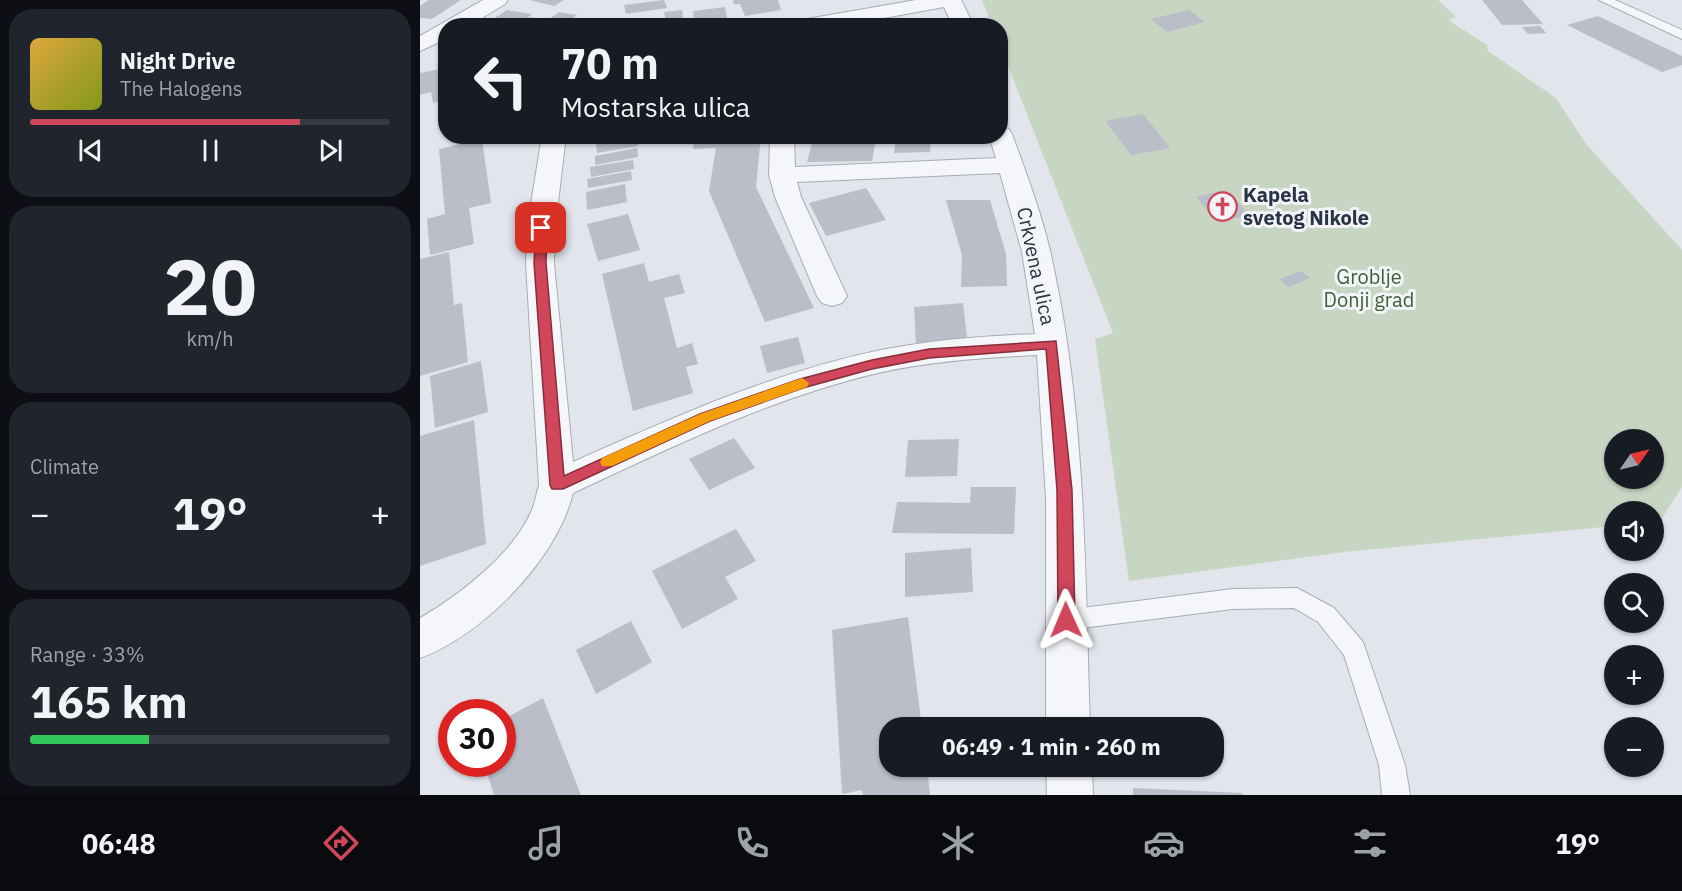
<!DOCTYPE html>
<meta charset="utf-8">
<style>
body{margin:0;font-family:"IBM Plex Sans",sans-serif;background:#20242c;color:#f1f3f6;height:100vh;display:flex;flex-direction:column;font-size:22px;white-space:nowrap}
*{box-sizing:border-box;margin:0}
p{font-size:20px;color:#9ea1a6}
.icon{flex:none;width:33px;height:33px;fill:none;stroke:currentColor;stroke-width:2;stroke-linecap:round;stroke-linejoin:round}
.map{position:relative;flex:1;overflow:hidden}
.details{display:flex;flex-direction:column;gap:9px;padding:9px;background:#0d0f14;width:420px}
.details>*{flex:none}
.banner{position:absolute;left:18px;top:18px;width:570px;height:126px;border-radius:24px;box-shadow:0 2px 4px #0004;background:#171b24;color:#f1f3f6;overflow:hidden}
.needle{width:39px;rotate:56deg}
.tools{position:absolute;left:1184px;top:429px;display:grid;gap:12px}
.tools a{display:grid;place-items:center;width:60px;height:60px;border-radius:50%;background:#171b24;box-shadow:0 2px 4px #0004;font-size:30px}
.speed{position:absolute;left:18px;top:699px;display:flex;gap:12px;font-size:30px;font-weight:700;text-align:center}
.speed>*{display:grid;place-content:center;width:78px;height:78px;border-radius:50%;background:#171b24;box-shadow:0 2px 4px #0004;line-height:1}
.speed .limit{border:9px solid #d22;background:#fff;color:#111}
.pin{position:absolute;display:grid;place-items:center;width:51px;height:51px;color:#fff;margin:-26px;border-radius:12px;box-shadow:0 3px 9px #0006}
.me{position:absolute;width:66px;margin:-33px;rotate:359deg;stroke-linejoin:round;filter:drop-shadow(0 0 4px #0008)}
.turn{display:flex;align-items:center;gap:21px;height:126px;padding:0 24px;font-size:27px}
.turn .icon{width:78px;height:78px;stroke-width:2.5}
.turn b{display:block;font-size:42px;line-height:51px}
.big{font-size:45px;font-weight:700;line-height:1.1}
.details .tile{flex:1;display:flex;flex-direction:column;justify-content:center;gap:9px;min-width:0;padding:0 21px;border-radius:24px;background:#20242c}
.details .dial{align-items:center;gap:0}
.dial b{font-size:78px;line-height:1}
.song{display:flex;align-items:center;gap:18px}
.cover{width:72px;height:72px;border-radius:9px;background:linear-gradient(135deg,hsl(40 70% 55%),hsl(70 70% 35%))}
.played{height:6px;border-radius:3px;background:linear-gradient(90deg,#d0465b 75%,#363941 75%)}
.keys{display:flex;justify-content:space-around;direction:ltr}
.heat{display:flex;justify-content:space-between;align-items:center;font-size:33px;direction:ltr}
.charge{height:9px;border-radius:4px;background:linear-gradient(90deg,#34c759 33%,#363941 0)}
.trip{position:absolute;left:459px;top:717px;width:345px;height:60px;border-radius:24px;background:#171b24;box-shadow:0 2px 4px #0004;font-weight:700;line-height:60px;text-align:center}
.dock{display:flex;height:96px;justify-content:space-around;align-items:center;background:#090b0e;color:#9ea1a6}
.dock .icon{width:42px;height:42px}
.dock .active{color:#d0465b}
.dock b{font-size:27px;color:#f1f3f6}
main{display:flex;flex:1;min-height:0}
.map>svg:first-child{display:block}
.green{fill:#c7d5c3;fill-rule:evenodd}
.building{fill:#b9bec8}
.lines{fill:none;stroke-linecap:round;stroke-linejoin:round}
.lane-casing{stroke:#a7acb5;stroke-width:2}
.street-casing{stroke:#a7acb5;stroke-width:2}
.lane{fill:#f5f6f9;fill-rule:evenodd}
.street{fill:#f5f6f9;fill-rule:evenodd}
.route{fill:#d0465b;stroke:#872e3b;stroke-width:1.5}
.slow{fill:#f59e0b}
.labels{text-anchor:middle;stroke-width:6;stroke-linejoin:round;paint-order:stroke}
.poi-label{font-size:20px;font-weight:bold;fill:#2a3343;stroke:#f2f4f8;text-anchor:start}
.street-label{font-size:20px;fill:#2a3343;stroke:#f2f4f8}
.park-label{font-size:20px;fill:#3e5f37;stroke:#f2f4f8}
</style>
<main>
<section class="details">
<div class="tile">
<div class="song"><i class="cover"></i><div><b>Night Drive</b><p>The Halogens</p></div></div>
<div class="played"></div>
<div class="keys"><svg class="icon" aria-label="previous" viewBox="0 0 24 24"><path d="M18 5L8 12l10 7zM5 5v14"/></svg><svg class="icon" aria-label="pause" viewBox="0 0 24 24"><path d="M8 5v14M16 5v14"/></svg><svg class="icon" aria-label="next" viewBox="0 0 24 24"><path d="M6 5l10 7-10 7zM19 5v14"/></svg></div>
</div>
<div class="tile dial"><b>20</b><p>km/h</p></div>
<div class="tile"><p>Climate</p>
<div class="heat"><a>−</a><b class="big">19°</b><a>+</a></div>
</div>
<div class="tile"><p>Range · 33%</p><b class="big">165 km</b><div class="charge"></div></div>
</section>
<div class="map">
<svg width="1262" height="795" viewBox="0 0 1262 795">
<rect width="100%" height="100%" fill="#e2e5eb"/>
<path class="green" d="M562,0H1018L1036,17L1028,20L1067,45L1068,51L1136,98L1166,144L1262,250V487L1240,521L1233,522V512H1194V526L924,552L709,581L675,339L693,333L581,48L580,26L572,25ZM1194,440H1233V478H1194Z"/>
<g class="building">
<path d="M9,0H41L12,19L0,18V6Z"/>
<path d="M110,0H144L134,6Z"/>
<path d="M244,0L247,8L206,14L204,5Z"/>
<path d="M313,0H358L361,10L325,16L320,4H314Z"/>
<path d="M1062,0H1102L1123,24L1082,25Z"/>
<path d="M305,7L308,24L275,26L273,11Z"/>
<path d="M87,10L112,14L108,17L128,20L139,12L157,15L142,26H62Z"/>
<path d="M262,10L264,26H223L246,21L244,12Z"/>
<path d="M769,10L785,22L747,32L731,19Z"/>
<path d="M1178,16L1262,56V65L1242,72L1147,25Z"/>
<path d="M1120,26L1126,33L1108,34L1102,27Z"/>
<path d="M26,68V100L13,103L11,92L0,95V73Z"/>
<path d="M723,114L750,148L711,155L685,121Z"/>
<path d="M181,136H217L218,146L177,153L176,144L182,143Z"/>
<path d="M275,136H341L336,187L394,308L345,322L289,191L296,148L273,149Z"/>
<path d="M476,136H511L510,152L474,153Z"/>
<path d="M62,139L71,203L49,208L54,244L10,255L7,219L25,214L19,149Z"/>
<path d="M393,139H456L452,161L387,162Z"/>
<path d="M217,148L218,157L175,165V156Z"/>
<path d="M213,160L214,169L171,177L170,167Z"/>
<path d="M211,171L212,180L168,188L167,179Z"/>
<path d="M205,184L207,202L167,210L166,192Z"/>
<path d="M446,188L466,220L406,236L389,203Z"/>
<path d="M805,190L830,215L798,222L776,197Z"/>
<path d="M526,200H570L586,254L587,286L541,287L542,255Z"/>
<path d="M208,214L220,250L178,261L167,224Z"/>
<path d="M29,252L34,305L42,303L48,362L0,376V259Z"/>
<path d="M224,263L229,282L259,274L265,293L244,298L257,348L272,343L278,364L266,367L273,393L213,411L182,274Z"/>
<path d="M881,271L890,278L868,287L859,279Z"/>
<path d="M543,303L547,338L496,343L494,307Z"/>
<path d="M378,337L385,363L347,373L340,346Z"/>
<path d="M61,361L68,412L15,428L10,376Z"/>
<path d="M54,420L66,544L0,566V436Z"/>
<path d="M314,438L335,468L289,490L269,459Z"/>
<path d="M539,439L537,476L485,477L488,440Z"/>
<path d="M551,487H596L594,534L472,533L477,502L550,503Z"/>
<path d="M316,529L336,561L305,577L318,599L262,629L232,571Z"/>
<path d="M551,548L553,592L485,597V553Z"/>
<path d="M488,617L502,728H470V766H507L510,795H443L442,790L422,794L412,630Z"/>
<path d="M211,621L232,662L176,694L156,650Z"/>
<path d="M123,698L161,795H74L64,764H82V720Z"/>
<path d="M713,788L822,793L823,795H713Z"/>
</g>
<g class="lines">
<defs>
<g id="lane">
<path d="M1179,0H1195L1262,30V39Z"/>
<path d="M877,588L914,608L943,642L985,765L990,795H962L959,765L924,655L898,622L874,608L813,609L646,630L638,627L634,620L638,613L646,610L813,589Z"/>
</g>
<g id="street">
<path d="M63,0H88L85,4L49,26H26V39L0,51V36Z"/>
<path d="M496,0H541L554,26H533L524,7L420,26H371L374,22L381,20Z"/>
<path d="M580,127L589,129L592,134C608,178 625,222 634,269C666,419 665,574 670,728H626V498L617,355C564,358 510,361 458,373C351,398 252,447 153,493C137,559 63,635 0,658V618C38,596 93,554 111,512C115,504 116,494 119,485L106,263L107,228L122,136H146L135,228L134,263L153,462C252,418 354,372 461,350C512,340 563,336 615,334L602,252L580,173L377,182L381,197L427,296L422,303L412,306L402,303L397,296L355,197L349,175L350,136H374L375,167L576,158L569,136H580Z"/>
<path d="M626,766H672L673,795H627Z"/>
</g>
</defs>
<use href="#lane" class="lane-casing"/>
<use href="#street" class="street-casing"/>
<use href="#lane" class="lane"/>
<use href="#street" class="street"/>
</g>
<path class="route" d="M121,224L127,228L126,263L144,476L280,414L380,379L452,360L509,349L636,341L652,490L655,620L652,625L646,627L640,625L638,620L637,490L626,349L509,358L452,369L383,388L290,421L143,489H132L130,485L114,263L116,228Z"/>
<path class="slow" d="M382,378L389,383L387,387L290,421L192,466H182L180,462L182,458L280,414Z"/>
<defs>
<symbol id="church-ring" viewBox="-11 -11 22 22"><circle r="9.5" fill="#f2f4f8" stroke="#d0465b" stroke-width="1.5"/><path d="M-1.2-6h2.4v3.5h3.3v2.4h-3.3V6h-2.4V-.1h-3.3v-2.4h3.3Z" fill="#d0465b"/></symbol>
</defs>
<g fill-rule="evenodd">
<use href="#church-ring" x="786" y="190" width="33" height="33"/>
</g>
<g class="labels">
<g class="poi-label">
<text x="823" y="202">Kapela<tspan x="823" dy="23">svetog Nikole</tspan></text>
</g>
<g class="street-label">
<text transform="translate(616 266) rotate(78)" y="7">Crkvena ulica</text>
</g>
<g class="park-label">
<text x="949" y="284">Groblje<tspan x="949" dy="23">Donji grad</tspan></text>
</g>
</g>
</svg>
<div class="tools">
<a><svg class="needle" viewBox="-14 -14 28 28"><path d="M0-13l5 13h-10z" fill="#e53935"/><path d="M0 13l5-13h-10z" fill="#9ea1a6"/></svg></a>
<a><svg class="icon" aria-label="sound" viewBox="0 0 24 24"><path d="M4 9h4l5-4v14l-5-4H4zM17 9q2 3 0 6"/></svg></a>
<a><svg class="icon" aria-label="search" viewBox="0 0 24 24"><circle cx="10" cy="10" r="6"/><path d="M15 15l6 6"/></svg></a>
<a>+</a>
<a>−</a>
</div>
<div class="speed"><div class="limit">30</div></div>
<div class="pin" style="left:121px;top:228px;background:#d93025"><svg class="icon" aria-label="arrive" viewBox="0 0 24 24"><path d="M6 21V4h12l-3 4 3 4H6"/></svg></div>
<svg class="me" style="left:646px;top:620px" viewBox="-20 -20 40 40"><path d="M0-17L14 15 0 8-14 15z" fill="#d0465b" stroke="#fff" stroke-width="4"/></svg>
<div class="trip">06:49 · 1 min · 260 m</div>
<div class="banner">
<div class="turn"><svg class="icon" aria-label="left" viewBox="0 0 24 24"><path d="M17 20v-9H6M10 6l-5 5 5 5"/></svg><div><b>70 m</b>Mostarska ulica</div></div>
</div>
</div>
</main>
<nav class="dock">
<b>06:48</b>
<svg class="icon active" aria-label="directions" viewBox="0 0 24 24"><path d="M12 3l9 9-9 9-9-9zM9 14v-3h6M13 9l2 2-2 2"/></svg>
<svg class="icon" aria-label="music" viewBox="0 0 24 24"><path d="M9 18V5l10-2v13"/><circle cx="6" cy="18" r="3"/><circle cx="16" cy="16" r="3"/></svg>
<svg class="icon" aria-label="phone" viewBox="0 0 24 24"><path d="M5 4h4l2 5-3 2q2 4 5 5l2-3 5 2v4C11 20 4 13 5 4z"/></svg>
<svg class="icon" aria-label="climate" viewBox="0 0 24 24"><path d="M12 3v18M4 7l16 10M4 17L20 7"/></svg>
<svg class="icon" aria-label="car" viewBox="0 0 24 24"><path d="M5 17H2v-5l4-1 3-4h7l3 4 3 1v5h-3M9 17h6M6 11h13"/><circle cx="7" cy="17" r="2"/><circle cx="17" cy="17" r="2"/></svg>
<svg class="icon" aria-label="filters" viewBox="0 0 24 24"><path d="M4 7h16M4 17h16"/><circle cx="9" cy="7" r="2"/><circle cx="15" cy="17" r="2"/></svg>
<b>19°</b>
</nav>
